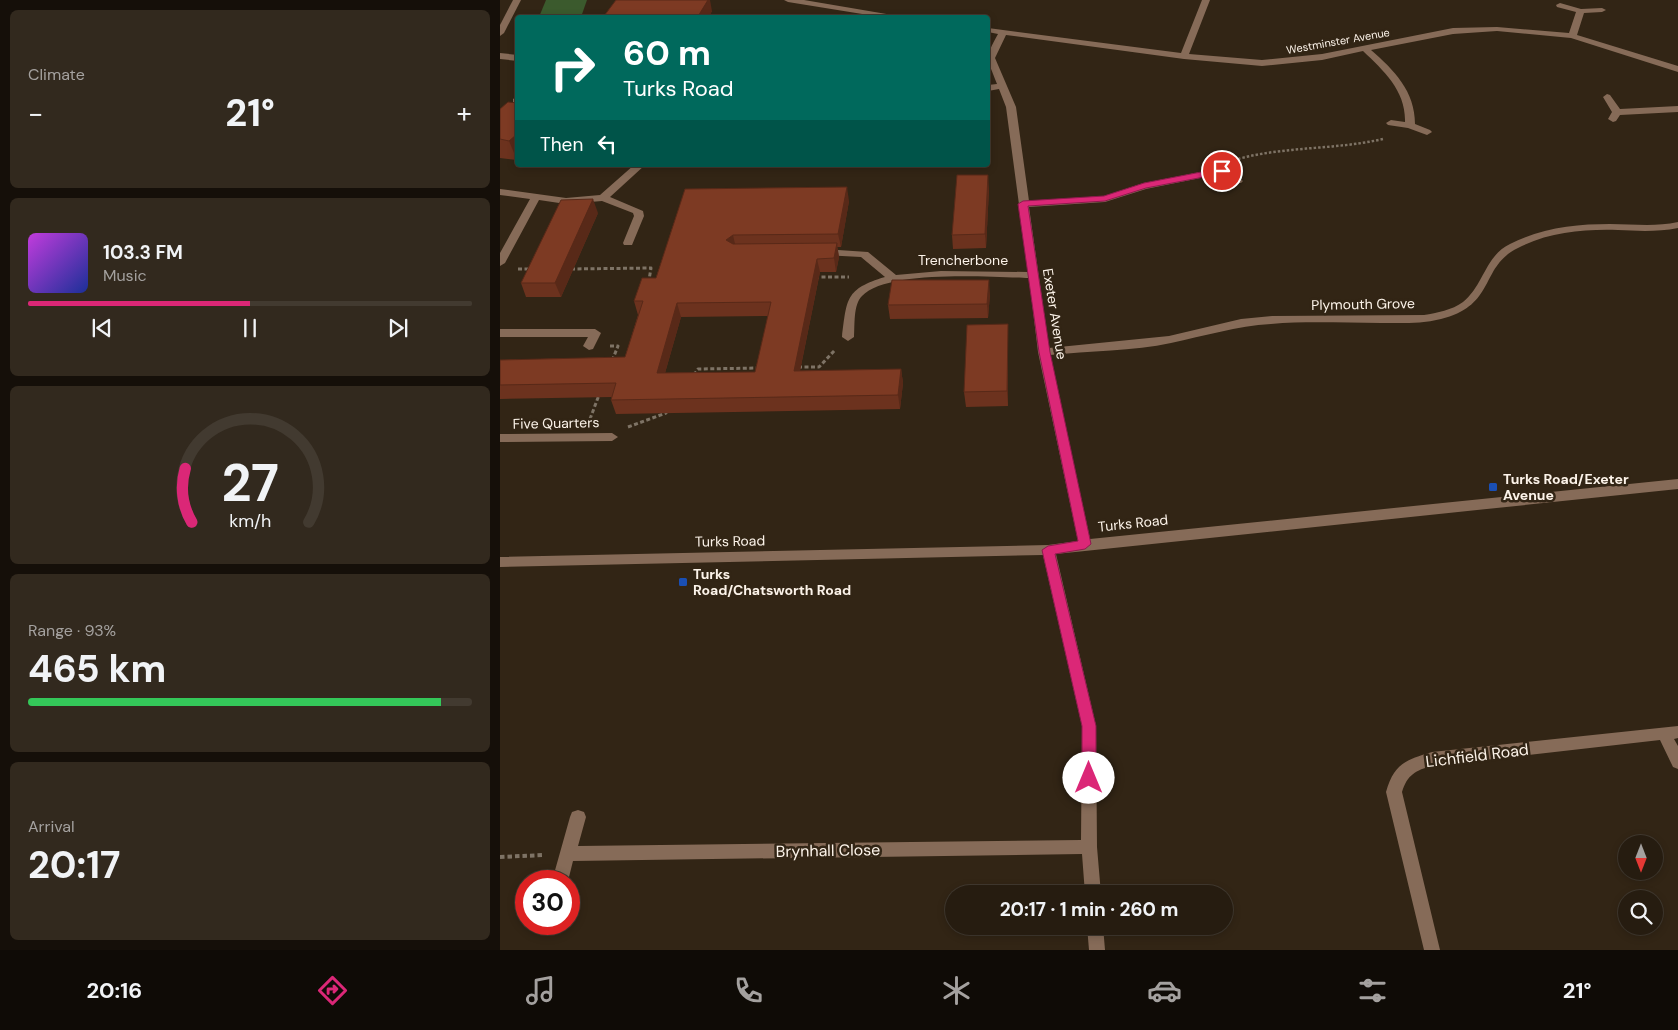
<!DOCTYPE html>
<meta charset="utf-8">
<style>
body{margin:0;font-family:"DM Sans",sans-serif;background:#32291e;color:#f1f3f6;height:100vh;display:flex;flex-direction:column;font-size:19px;white-space:nowrap}
*{box-sizing:border-box;margin:0}
p{font-size:16px;color:#a4a19f}
.icon{flex:none;width:28px;height:28px;fill:none;stroke:currentColor;stroke-width:2;stroke-linecap:round;stroke-linejoin:round}
.map{position:relative;flex:1;overflow:hidden}
.drawer{display:flex;flex-direction:column;gap:10px;padding:10px;background:#150f09;width:500px}
.drawer>*{flex:none}
.guide{position:absolute;left:15px;top:15px;width:475px;height:152px;border-radius:5px;box-shadow:0 2px 8px #0003,0 0 0 1px #423a30;background:#00695c;color:#fff;overflow:hidden}
.needle{width:32px;rotate:180deg}
.buttons{position:absolute;left:1118px;top:835px;display:grid;gap:10px}
.buttons a{display:grid;place-items:center;width:45px;height:45px;border-radius:50%;background:#261c10;box-shadow:0 2px 8px #0003,0 0 0 1px #423a30;font-size:25px}
.speed{position:absolute;left:15px;top:870px;display:flex;gap:10px;font-size:25px;font-weight:700;text-align:center}
.speed>*{display:grid;place-content:center;width:65px;height:65px;border-radius:50%;background:#261c10;box-shadow:0 2px 8px #0003,0 0 0 1px #423a30;line-height:1}
.speed .limit{border:8px solid #d22;background:#fff;color:#111}
.pin{position:absolute;display:grid;place-items:center;width:42px;height:42px;color:#fff;margin:-21px;border:2px solid #fff;border-radius:50%;box-shadow:0 1px 5px #0007}
.me{position:absolute;width:55px;margin:-28px;rotate:0deg;stroke-linejoin:round;filter:drop-shadow(0 0 4px #0008)}
.turn{display:flex;align-items:center;gap:18px;height:105px;padding:0 25px;font-size:22px}
.turn .icon{width:65px;height:65px;stroke-width:2.5}
.turn b{display:block;font-size:35px;line-height:42px}
.then{display:flex;align-items:center;height:48px;padding:0 25px;background:#0003;gap:10px;font-size:19px}
.big{font-size:38px;font-weight:700;line-height:1.1}
.drawer .widget{flex:1;display:flex;flex-direction:column;justify-content:center;gap:8px;min-width:0;padding:0 18px;border-radius:8px;background:#32291e}
.drawer .dial{align-items:center;gap:0}
.dial svg{height:130px;overflow:visible;fill:none;stroke:#423a30;stroke-width:7;stroke-linecap:round;text-anchor:middle}
.dial text{fill:#f1f3f6;stroke:none}
.song{display:flex;align-items:center;gap:15px}
.cover{width:60px;height:60px;border-radius:8px;background:linear-gradient(135deg,hsl(290 70% 55%),hsl(230 70% 35%))}
.played{height:5px;border-radius:2px;background:linear-gradient(90deg,#db2777 50%,#423a30 50%)}
.keys{display:flex;justify-content:space-around;direction:ltr}
.heat{display:flex;justify-content:space-between;align-items:center;font-size:28px;direction:ltr}
.charge{height:8px;border-radius:4px;background:linear-gradient(90deg,#34c759 93%,#423a30 0)}
.trip{position:absolute;left:445px;top:885px;width:288px;height:50px;border-radius:25px;background:#261c10;box-shadow:0 2px 8px #0003,0 0 0 1px #423a30;font-weight:700;line-height:50px;text-align:center}
.tabs{display:flex;height:80px;justify-content:space-around;align-items:center;background:#0f0b06;color:#a4a19f}
.tabs .icon{width:35px;height:35px}
.tabs .active{color:#db2777}
.tabs b{font-size:22px;color:#f1f3f6}
main{display:flex;flex:1;min-height:0}
.map>svg:first-child{display:block}
.green{fill:#3b5a2d}
.lines{fill:none;stroke-linecap:round;stroke-linejoin:round}
.path-far2{stroke:#7e7365;stroke-width:2.5;stroke-dasharray:2.5 2;stroke-linecap:butt}
.path-far1{stroke:#7e7365;stroke-width:3;stroke-dasharray:4 2.5;stroke-linecap:butt}
.path{stroke:#7e7365;stroke-width:4;stroke-dasharray:4.5 3;stroke-linecap:butt}
.minor{fill:#866b58;fill-rule:evenodd}
.wall{fill:#6c321e;fill-rule:evenodd}
.shaded-wall{fill:#582918}
.building{fill:#7d3a23;stroke:#582918;fill-rule:evenodd}
.route{fill:#db2777;stroke:#8e194d}
.transit-dot{fill:#1a4fb4;stroke:#322515;stroke-width:2}
.labels{text-anchor:middle;stroke-width:5;stroke-linejoin:round;paint-order:stroke}
.far-street-label{font-size:11px;fill:#fcf3e9;stroke:#322515}
.street-label{font-size:14px;fill:#fcf3e9;stroke:#322515}
.poi-label{font-size:14px;font-weight:bold;fill:#fcf3e9;stroke:#322515;text-anchor:start}
.near-street-label{font-size:16px;fill:#fcf3e9;stroke:#322515}
</style>
<main>
<section class="drawer">
<div class="widget"><p>Climate</p>
<div class="heat"><a>−</a><b class="big">21°</b><a>+</a></div>
</div>
<div class="widget">
<div class="song"><i class="cover"></i><div><b>103.3 FM</b><p>Music</p></div></div>
<div class="played"></div>
<div class="keys"><svg class="icon" aria-label="previous" viewBox="0 0 24 24"><path d="M18 5L8 12l10 7zM5 5v14"/></svg><svg class="icon" aria-label="pause" viewBox="0 0 24 24"><path d="M8 5v14M16 5v14"/></svg><svg class="icon" aria-label="next" viewBox="0 0 24 24"><path d="M6 5l10 7-10 7zM19 5v14"/></svg></div>
</div>
<div class="widget dial"><svg viewBox="0 0 100 80">
<path d="M14 69A42 42 0 1 1 86 69"/>
<path d="M14 69A42 42 0 0 1 10 36" stroke="#db2777"/>
<text x="50" y="56" font-size="32" font-weight="700">27</text>
<text x="50" y="72" font-size="11">km/h</text>
</svg></div>
<div class="widget"><p>Range · 93%</p><b class="big">465 km</b><div class="charge"></div></div>
<div class="widget"><p>Arrival</p><b class="big">20:17</b></div>
</section>
<div class="map">
<svg width="1178" height="950" viewBox="0 0 1178 950">
<rect width="100%" height="100%" fill="#322515"/>
<path class="green" d="M46,0H87L81,17H39Z"/>
<g class="lines">
<path class="path-far2" d="M738,159C786,146 835,150 883,139"/>
<g class="path-far1">
<path d="M18,269H32"/>
<path d="M71,269L151,268L149,280"/>
<path d="M315,277H349"/>
<path d="M110,346H118L112,361"/>
<path d="M298,367H319L335,350"/>
<path d="M194,375L198,369L260,368"/>
<path d="M90,419L99,395"/>
<path d="M128,427L166,413L168,410"/>
</g>
<path class="path" d="M0,857L44,855"/>
<g class="minor">
<path d="M13,0H21L4,33L0,36V25Z"/>
<path d="M284,0H304L410,18H387L288,2Z"/>
<path d="M702,0H710L689,54L762,60L822,54L953,28L997,27L1069,33L1076,12L1057,7L1056,5L1060,3L1081,9L1102,8L1106,10L1102,12L1084,13L1077,35L1178,66V72L1071,38L997,31L953,34L871,50C894,70 915,91 915,124L930,130L932,132L927,135L908,128L888,125L886,123L891,120L905,122C906,91 884,71 863,51L822,60L762,66L684,59L506,35L495,58L516,107L529,201L604,196L644,183L716,169L709,158L714,155L717,156L726,169L743,181L741,183H735L720,174L646,189L605,202L529,207L549,348L669,336L741,319L772,316L924,315C937,313 952,310 963,302C984,285 985,256 1010,244C1041,228 1076,224 1110,224C1133,224 1155,227 1178,222V228C1158,232 1138,231 1118,230C1084,229 1049,232 1018,248C979,267 997,305 941,319C921,324 901,323 881,323C844,323 807,321 771,324C737,326 704,336 671,343C634,351 588,351 550,355L590,539L1178,479V489L556,554L596,726L597,847L601,894H585L582,854L73,861L68,881H52L70,817L72,812L78,810L84,812L86,817L78,846L581,840L582,726L543,555L0,567V557L548,545L578,541L538,352L529,278C492,277 387,269 362,296C353,305 355,325 354,337L348,341L342,337C347,299 345,289 385,277L361,257L323,255L318,252L323,249L368,252L396,275L441,271L528,272L506,107L499,89L488,91V85L497,84C487,58 484,59 498,34L488,32V28L681,53Z"/>
<path d="M0,53L18,55V61L0,59Z"/>
<path d="M1107,94L1110,95L1120,109L1178,106V112L1120,115L1116,121L1113,122L1108,119L1112,112L1103,97Z"/>
<path d="M18,96V103H13V99Z"/>
<path d="M134,165H145L110,197L143,211L144,216L132,245H124L123,243L134,216L133,213L102,201L66,204L39,200L5,263L0,266V253L30,199L0,195V189L66,198L100,195Z"/>
<path d="M0,329H95L101,333L93,349L89,350L83,346L88,337H0Z"/>
<path d="M112,433L118,437L112,441L0,442V434Z"/>
<path d="M1178,726V738L1174,739L1178,746V769L1173,767L1160,740L932,766C916,770 907,775 902,792L940,950H924L886,792C894,764 905,760 932,752Z"/>
<path d="M587,926H603L605,950H589Z"/>
</g>
</g>
<g class="wall">
<path d="M212,11L208,18H104V16Z"/>
<path d="M18,103V160H17L0,158V109Z"/>
<path d="M185,189L349,201L341,247H337L339,257L336,272H320L300,371L401,369L403,383L400,409L116,414L111,400L112,397L0,399V360L125,357L138,315L134,301L156,278ZM268,316L255,372L165,373L181,317Z"/>
<path d="M489,189L486,248L453,249L452,235Z"/>
<path d="M98,213L61,297H26L21,283Z"/>
<path d="M490,294L488,318L390,319L388,305Z"/>
<path d="M508,324V406L466,407L464,392Z"/>
</g>
<g class="shaded-wall">
<path d="M208,0H210L212,11L208,18H197Z"/>
<path d="M16,135L18,139V160H17L9,141Z"/>
<path d="M488,175L489,189L486,248L485,234Z"/>
<path d="M347,187L349,201L341,247L338,234Z"/>
<path d="M93,199L98,213L61,297L55,283Z"/>
<path d="M233,235L236,248L226,240Z"/>
<path d="M337,243L339,257L336,272L334,258Z"/>
<path d="M317,259L320,272L297,385L294,371Z"/>
<path d="M489,280L490,294L488,318L487,304Z"/>
<path d="M177,303L181,317L161,387L157,373Z"/>
<path d="M508,324V406L507,391Z"/>
<path d="M401,369L403,383L400,409L398,395Z"/>
</g>
<g class="building">
<path d="M116,0H208L197,18H130L104,16Z"/>
<path d="M8,102L18,103V135H16L9,141L0,139V109Z"/>
<path d="M457,175H488L485,234L452,235Z"/>
<path d="M347,187L338,234L233,235L226,240L233,244L337,243L334,258L317,259L294,371L401,369L398,395L111,400L116,383L0,385V360L125,357L143,301H134L142,278H156L185,189ZM271,302L255,372L157,373L177,303Z"/>
<path d="M93,199L55,283H21L61,200Z"/>
<path d="M392,280H489L487,304L388,305Z"/>
<path d="M508,324L507,391L464,392L467,325Z"/>
</g>
<path class="route" d="M722,168L725,169V173L646,188L605,201L528,206L550,352L591,544L585,549L555,554L596,726V778L594,782L589,784L584,782L582,778V726L542,550L548,546L578,541L539,352L518,204L523,201L604,196L644,183Z"/>
<g class="transit-dot">
<rect x="988" y="482" width="10" height="10" rx="2.5"/>
<rect x="178" y="577" width="10" height="10" rx="2.5"/>
</g>
<g class="labels">
<g class="far-street-label">
<text transform="translate(838 41) rotate(-10)" y="4">Westminster Avenue</text>
</g>
<g class="street-label">
<text x="463" y="265">Trencherbone</text>
<text transform="translate(863 304) rotate(-1)" y="5">Plymouth Grove</text>
<text transform="translate(555 314) rotate(81)" y="5">Exeter Avenue</text>
<text transform="translate(56 423) rotate(-1)" y="5">Five Quarters</text>
<text transform="translate(633 523) rotate(-6)" y="5">Turks Road</text>
<text transform="translate(230 541) rotate(-1)" y="5">Turks Road</text>
</g>
<g class="poi-label">
<text x="1003" y="484">Turks Road/Exeter<tspan x="1003" dy="16">Avenue</tspan></text>
<text x="193" y="579">Turks<tspan x="193" dy="16">Road/Chatsworth Road</tspan></text>
</g>
<g class="near-street-label">
<text transform="translate(977 755) rotate(-7)" y="6">Lichfield Road</text>
<text transform="translate(328 850) rotate(-1)" y="6">Brynhall Close</text>
</g>
</g>
</svg>
<div class="buttons">
<a><svg class="needle" viewBox="-14 -14 28 28"><path d="M0-13l5 13h-10z" fill="#e53935"/><path d="M0 13l5-13h-10z" fill="#a4a19f"/></svg></a>
<a><svg class="icon" aria-label="search" viewBox="0 0 24 24"><circle cx="10" cy="10" r="6"/><path d="M15 15l6 6"/></svg></a>
</div>
<div class="speed"><div class="limit">30</div></div>
<div class="pin" style="left:722px;top:171px;background:#d93025"><svg class="icon" aria-label="arrive" viewBox="0 0 24 24"><path d="M6 21V4h12l-3 4 3 4H6"/></svg></div>
<svg class="me" style="left:589px;top:778px" viewBox="-20 -20 40 40"><circle r="19" fill="#fff"/><path d="M0-13L10 11 0 6-10 11z" fill="#db2777"/></svg>
<div class="trip">20:17 · 1 min · 260 m</div>
<div class="guide">
<div class="turn"><svg class="icon" aria-label="right" viewBox="0 0 24 24"><path d="M7 20v-9h11M14 6l5 5-5 5"/></svg><div><b>60 m</b>Turks Road</div></div>
<div class="then">Then<svg class="icon" aria-label="left" viewBox="0 0 24 24"><path d="M17 20v-9H6M10 6l-5 5 5 5"/></svg></div>
</div>
</div>
</main>
<nav class="tabs">
<b>20:16</b>
<svg class="icon active" aria-label="directions" viewBox="0 0 24 24"><path d="M12 3l9 9-9 9-9-9zM9 14v-3h6M13 9l2 2-2 2"/></svg>
<svg class="icon" aria-label="music" viewBox="0 0 24 24"><path d="M9 18V5l10-2v13"/><circle cx="6" cy="18" r="3"/><circle cx="16" cy="16" r="3"/></svg>
<svg class="icon" aria-label="phone" viewBox="0 0 24 24"><path d="M5 4h4l2 5-3 2q2 4 5 5l2-3 5 2v4C11 20 4 13 5 4z"/></svg>
<svg class="icon" aria-label="climate" viewBox="0 0 24 24"><path d="M12 3v18M4 7l16 10M4 17L20 7"/></svg>
<svg class="icon" aria-label="car" viewBox="0 0 24 24"><path d="M5 17H2v-5l4-1 3-4h7l3 4 3 1v5h-3M9 17h6M6 11h13"/><circle cx="7" cy="17" r="2"/><circle cx="17" cy="17" r="2"/></svg>
<svg class="icon" aria-label="filters" viewBox="0 0 24 24"><path d="M4 7h16M4 17h16"/><circle cx="9" cy="7" r="2"/><circle cx="15" cy="17" r="2"/></svg>
<b>21°</b>
</nav>
